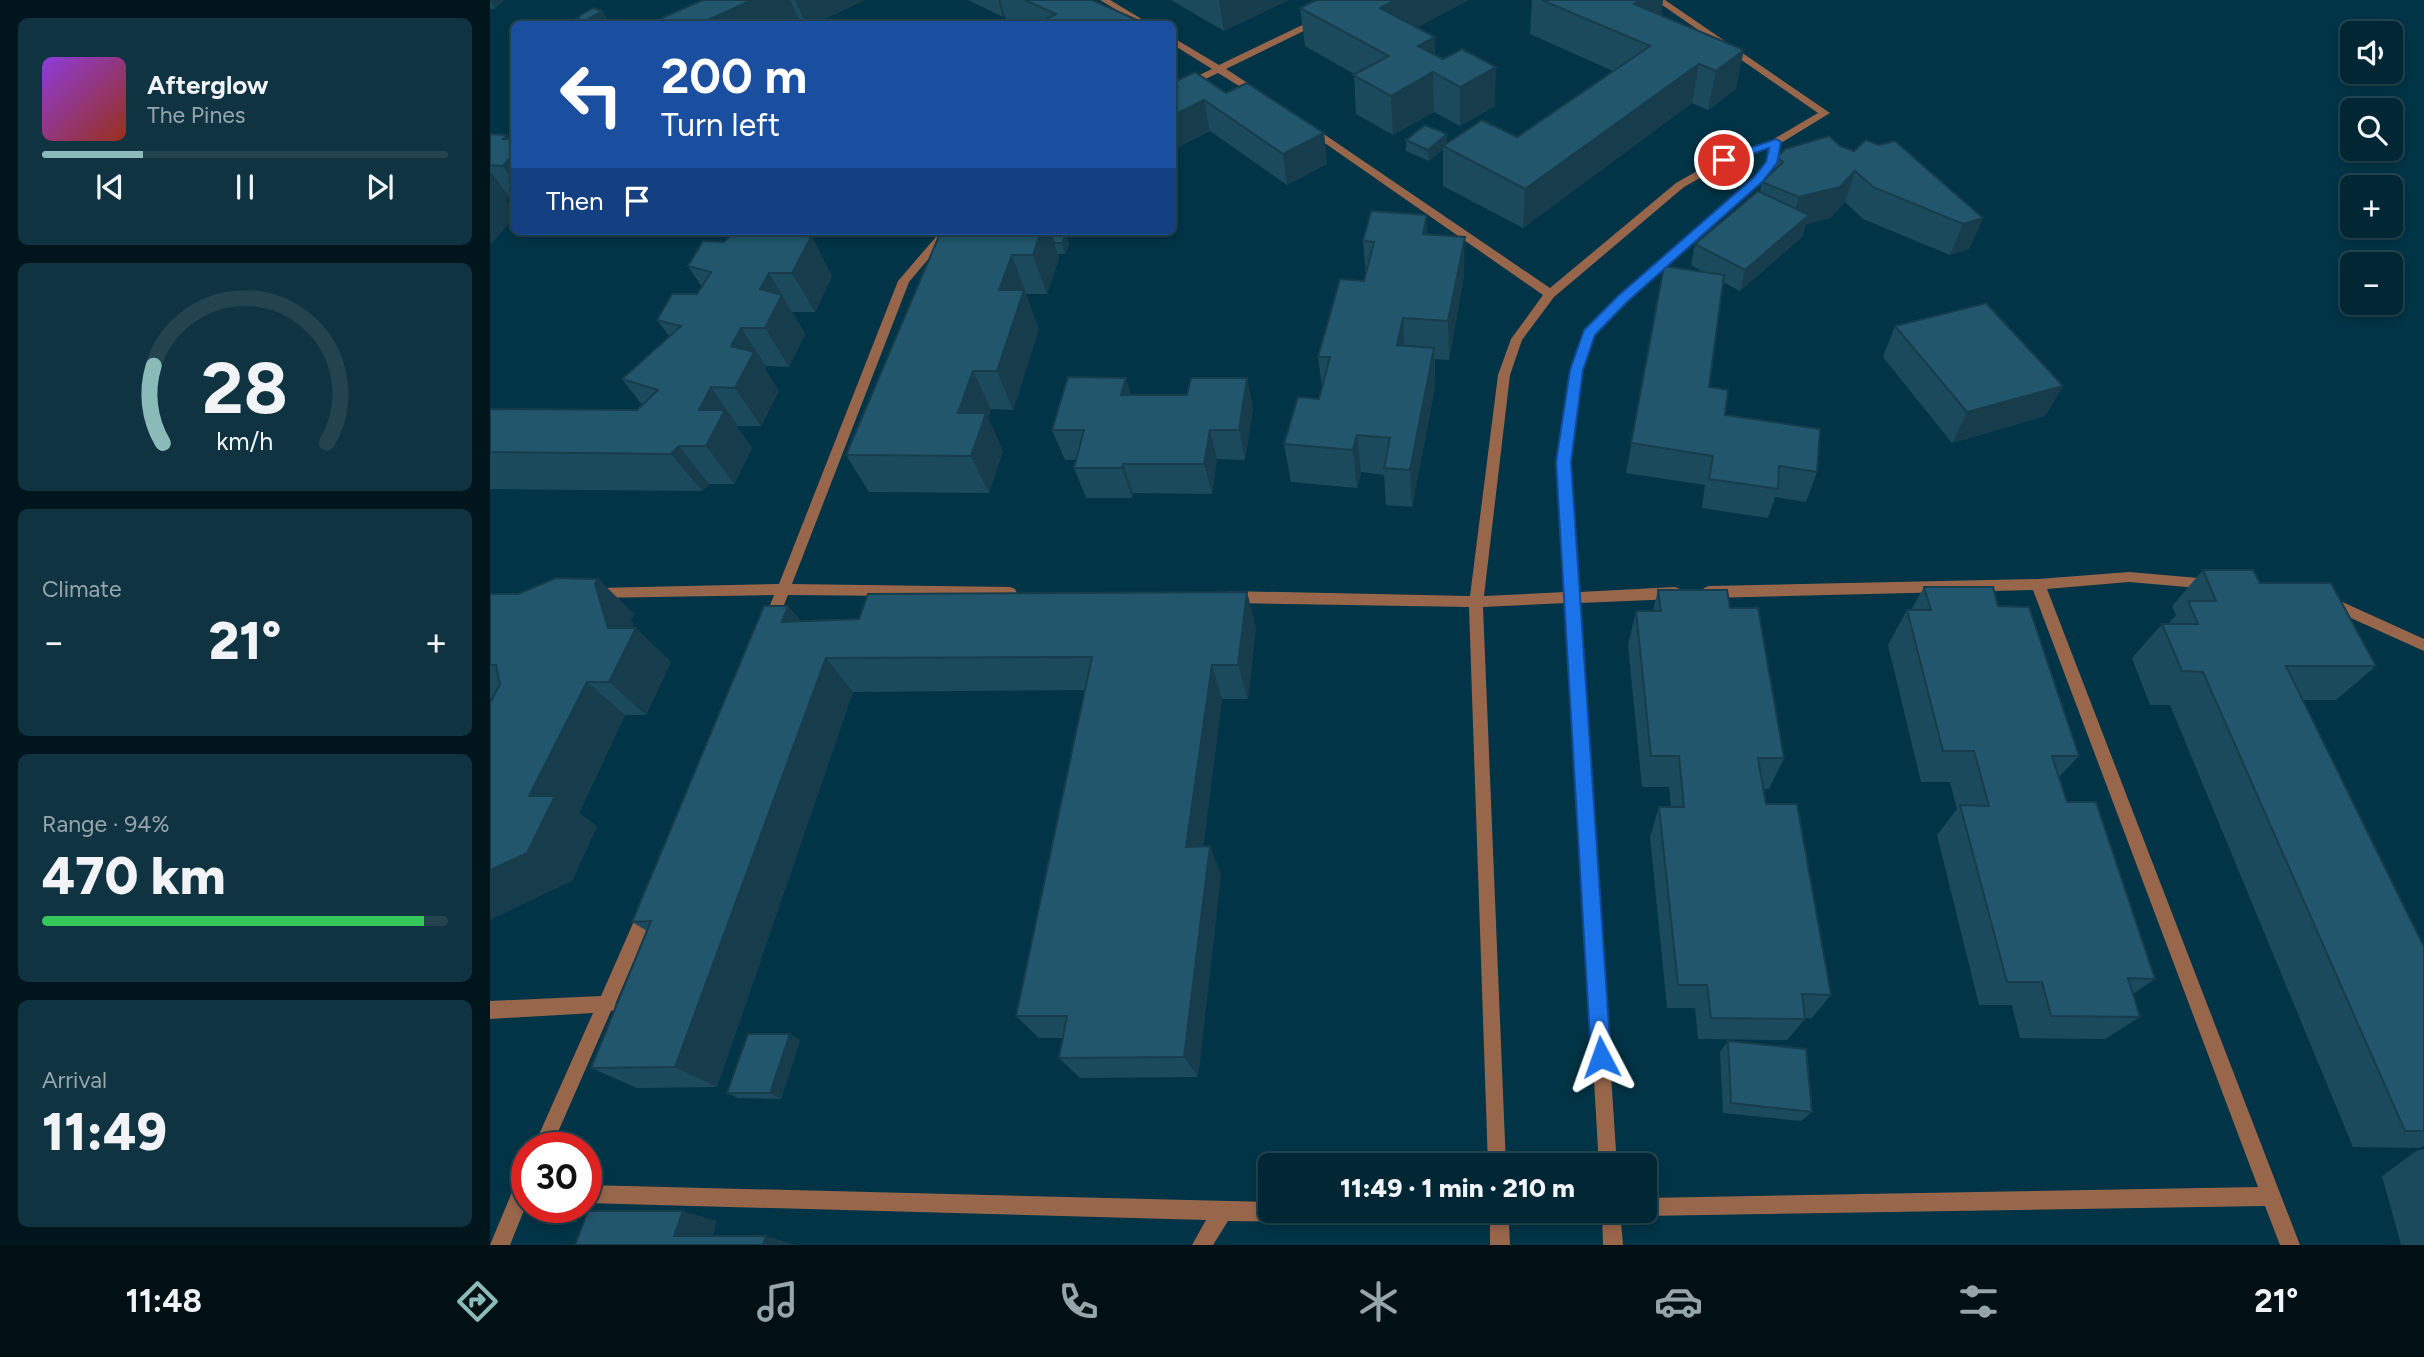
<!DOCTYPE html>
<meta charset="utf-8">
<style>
body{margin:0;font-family:Figtree,sans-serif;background:#0f3340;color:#f1f3f6;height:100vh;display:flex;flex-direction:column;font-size:26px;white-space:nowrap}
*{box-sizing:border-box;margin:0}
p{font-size:23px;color:#96a5ac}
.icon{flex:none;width:38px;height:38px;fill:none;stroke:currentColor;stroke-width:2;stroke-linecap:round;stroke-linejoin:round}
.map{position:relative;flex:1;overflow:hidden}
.drawer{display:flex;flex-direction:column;gap:18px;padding:18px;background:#01151d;width:490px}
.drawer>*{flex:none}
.guide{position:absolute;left:21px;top:21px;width:665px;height:214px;border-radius:10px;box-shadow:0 4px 10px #0003,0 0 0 2px #23444f;background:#1a4fa0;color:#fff;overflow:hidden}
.controls{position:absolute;left:1850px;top:21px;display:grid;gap:14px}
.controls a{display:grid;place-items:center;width:63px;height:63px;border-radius:10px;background:#012734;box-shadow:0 4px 10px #0003,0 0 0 2px #23444f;font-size:35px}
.speed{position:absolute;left:21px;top:1132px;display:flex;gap:14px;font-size:35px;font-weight:700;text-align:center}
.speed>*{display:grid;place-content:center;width:91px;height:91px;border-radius:50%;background:#012734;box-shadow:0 4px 10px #0003,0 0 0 2px #23444f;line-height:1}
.speed .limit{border:10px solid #d22;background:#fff;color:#111}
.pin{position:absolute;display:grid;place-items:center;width:60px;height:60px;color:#fff;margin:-30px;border:4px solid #fff;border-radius:50%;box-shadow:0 2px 7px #0007}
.me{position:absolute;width:77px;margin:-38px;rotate:356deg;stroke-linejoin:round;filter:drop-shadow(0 0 5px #0008)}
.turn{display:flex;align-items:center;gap:24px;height:147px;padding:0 35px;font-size:32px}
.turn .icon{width:91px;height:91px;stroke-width:2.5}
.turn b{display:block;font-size:49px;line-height:60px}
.then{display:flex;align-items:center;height:66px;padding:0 35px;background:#0003;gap:14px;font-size:26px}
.big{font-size:52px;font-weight:800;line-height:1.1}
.drawer .card{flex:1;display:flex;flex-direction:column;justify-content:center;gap:10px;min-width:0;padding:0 24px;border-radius:10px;background:#0f3340}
.drawer .dial{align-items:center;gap:0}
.dial svg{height:182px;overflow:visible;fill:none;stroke:#23444f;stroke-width:7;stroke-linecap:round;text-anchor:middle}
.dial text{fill:#f1f3f6;stroke:none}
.song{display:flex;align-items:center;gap:21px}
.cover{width:84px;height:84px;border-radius:10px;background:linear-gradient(135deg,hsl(270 70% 55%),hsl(10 70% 35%))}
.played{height:7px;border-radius:4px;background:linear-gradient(90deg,#8bbbb9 25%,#23444f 25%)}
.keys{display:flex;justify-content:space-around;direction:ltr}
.heat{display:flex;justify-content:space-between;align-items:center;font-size:38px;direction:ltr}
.charge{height:10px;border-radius:5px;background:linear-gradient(90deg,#34c759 94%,#23444f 0)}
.trip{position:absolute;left:768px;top:1153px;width:399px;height:70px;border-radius:10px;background:#012734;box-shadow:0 4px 10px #0003,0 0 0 2px #23444f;font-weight:800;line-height:70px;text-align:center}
.dock{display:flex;height:112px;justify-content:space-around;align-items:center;background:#001015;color:#96a5ac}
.dock .icon{width:49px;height:49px}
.dock .active{color:#8bbbb9}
.dock b{font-size:32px;color:#f1f3f6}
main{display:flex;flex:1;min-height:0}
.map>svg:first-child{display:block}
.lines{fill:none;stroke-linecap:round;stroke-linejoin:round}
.minor{fill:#98664b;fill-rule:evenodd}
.wall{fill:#1c4a5d}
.shaded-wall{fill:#173c4c}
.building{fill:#21566c;stroke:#173c4c;stroke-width:2}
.route{fill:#1a73e8;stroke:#114b97;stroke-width:2}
</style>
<main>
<section class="drawer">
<div class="card">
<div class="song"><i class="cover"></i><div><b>Afterglow</b><p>The Pines</p></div></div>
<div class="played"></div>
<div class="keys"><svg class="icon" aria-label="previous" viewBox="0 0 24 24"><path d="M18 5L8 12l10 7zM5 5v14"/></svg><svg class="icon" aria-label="pause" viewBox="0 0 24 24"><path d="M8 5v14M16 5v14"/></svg><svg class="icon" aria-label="next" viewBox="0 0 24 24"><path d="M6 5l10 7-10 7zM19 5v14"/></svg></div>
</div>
<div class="card dial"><svg viewBox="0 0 100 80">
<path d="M14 69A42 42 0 1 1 86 69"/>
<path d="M14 69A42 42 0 0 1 10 35" stroke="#8bbbb9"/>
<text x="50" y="56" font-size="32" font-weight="700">28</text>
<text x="50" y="72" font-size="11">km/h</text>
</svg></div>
<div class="card"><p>Climate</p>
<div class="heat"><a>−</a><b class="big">21°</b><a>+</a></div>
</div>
<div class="card"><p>Range · 94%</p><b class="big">470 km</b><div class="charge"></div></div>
<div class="card"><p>Arrival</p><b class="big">11:49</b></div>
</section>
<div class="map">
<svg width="1934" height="1245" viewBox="0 0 1934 1245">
<rect width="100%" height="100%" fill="#013446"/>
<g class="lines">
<g class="minor">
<path d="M610,0H620L660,24H650Z"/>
<path d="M1165,0H1175L1340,113L1291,143L1286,163L1272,182L1136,301L1104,335L1092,370L1080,462L1089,592L1185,587L1190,589L1192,593L1190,597L1185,599L1090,603L1127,1166H1109L1076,603L993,607L1016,1166H998L979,607L740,603L735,601L733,597L735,593L740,591L980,596L1008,375L1021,339L1053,295L816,130V126H822L1060,288L1186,183L1230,158L1282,140L1328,113ZM1280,148L1276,163L1264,178L1128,295L1093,333L1080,370L1068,462L1075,592L994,596L1020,375L1032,340L1064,297L1194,187L1238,162Z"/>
<path d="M829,17L833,20L832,22L736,69L770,91V95H764L728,73L682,95V88L722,69L682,44V37L729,65Z"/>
<path d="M451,231H462L419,282L302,584L520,587L525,589L527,593L525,597L298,595L285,627H275L273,623L284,595L102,598L100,594L102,590L107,588L289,584L408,281Z"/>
<path d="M1639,572L1720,579L1725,580L1727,584L1725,588L1720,589L1639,582L1557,589L1810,1245H1790L1775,1206L1155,1216L1148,1214L1147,1211H1155V1198L1768,1187L1543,590L1219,598L1214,596L1212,592L1214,588L1219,586L1548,579Z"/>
<path d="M1837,595L1934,639V651L1832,605L1830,601L1832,597Z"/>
<path d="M158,901L164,903L166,909L126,1002L124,1010L121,1011L61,1148H43L103,1013L0,1019V1001L111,996L152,903Z"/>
<path d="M32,1183L37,1185V1203L20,1245H0L25,1185Z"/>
<path d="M96,1185L780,1202V1211H1077L1075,1218L1068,1220L1019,1224L1020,1245H1000V1224L738,1221L723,1245H702L716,1220L96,1203Z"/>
<path d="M1112,1211H1130L1133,1245H1113Z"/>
</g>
</g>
<g class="wall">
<path d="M0,0L5,9H0Z"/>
<path d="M213,0H375L324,24H312Z"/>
<path d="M478,0H602L654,24H517L515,16L513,17Z"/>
<path d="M681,0H799L734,31Z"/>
<path d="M979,0L927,27L945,37V55L1005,106L970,126L944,112L903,135L866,114L864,74L815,46L810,8Z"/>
<path d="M1042,0H1173L1171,15L1246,89L1218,110L1202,103L1033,228L953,186V149L939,161L916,151V140L957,143L1027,137L1123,71L1040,34Z"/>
<path d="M112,11L119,22L114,24H90L86,18Z"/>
<path d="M682,83L736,93L834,133L837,164L797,185L720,131L682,150Z"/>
<path d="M0,134L24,139V196H19L16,200L0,245Z"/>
<path d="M1350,146L1493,218L1479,249L1460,255L1373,219L1355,202L1340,218L1316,224L1312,237L1250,291L1233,282L1219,387L1235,415L1327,472L1316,502L1285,497L1278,518L1212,508L1215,485L1136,473L1174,266L1213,272L1201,265L1205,244L1270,192L1272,182L1283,172L1287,157Z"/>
<path d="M246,231H319L342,277L325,312H302L315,334L299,367L276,366L275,369L289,391L271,426H248L247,427L262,448L244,484H219L212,491L0,489V409L147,410L152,405L132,379L179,336L167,320L207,294L212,287L198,266L234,242Z"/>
<path d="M551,231H560L561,233L576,234L579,245L575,254H568L569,258L557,294H536V296L549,329L523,410L501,409L498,418L513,451L499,493L379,492L356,455L489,236Z"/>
<path d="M937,234L974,276L959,360L945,359V387L922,507L896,505L894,475L871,472L867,488L801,482L794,444L829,399L832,386L828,357L874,281L876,277L873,241Z"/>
<path d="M1405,326L1573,386L1555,416L1462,443L1393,357Z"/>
<path d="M641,395L763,408L755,460L727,459L722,494L643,493L642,498H596L584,468L586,460H575L562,430Z"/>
<path d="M1713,570L1770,583L1886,666L1846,700H1813L1934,947V1146L1930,1148L1863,1147L1680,705H1660L1642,658L1672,624H1678L1686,615L1682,606Z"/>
<path d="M108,579L144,614L141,619L144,628H146L181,662L156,715H135L89,813L107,826L82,881L3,698H0V594H28Z"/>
<path d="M1434,587L1508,606L1589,756L1569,777L1577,802L1665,979L1643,994L1650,1017L1615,1039L1530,1038L1522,1005H1489L1447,835L1467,809L1460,782H1431L1398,645L1417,610H1421Z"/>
<path d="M1168,590L1240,608L1294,758L1279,789H1274L1276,804L1341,995L1322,1018H1315V1019L1297,1040L1208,1039L1205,1008H1177L1160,837L1169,807H1181L1179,787H1152L1138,645L1146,611H1163Z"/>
<path d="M298,606L311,621L766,627L758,699H732L713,847L731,874L708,1077L590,1078L569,1058L573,1038H549L526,1016L595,690L363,692L227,1087L147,1088L101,1068L157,931L142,922Z"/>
<path d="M310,1040L291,1099L248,1098L237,1093Z"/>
<path d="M1238,1041L1322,1112L1311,1121L1233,1113L1230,1052Z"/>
<path d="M1934,1149V1245H1911L1892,1176L1926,1151Z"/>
</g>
<g class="shaded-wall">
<path d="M0,0H15L5,9Z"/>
<path d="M262,0H300L311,24H209Z"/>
<path d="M305,0H375L324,24H316Z"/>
<path d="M508,0H510L515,16L513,17Z"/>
<path d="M731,0H799L734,31L729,1Z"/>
<path d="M905,0H979L892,46L890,8Z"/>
<path d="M1150,0H1173L1170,22L1144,4Z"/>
<path d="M112,11L119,22L114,24H97L95,21Z"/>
<path d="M945,37L946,74L943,72L944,112L903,135L901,96L928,46Z"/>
<path d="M1254,50L1246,89L1218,110L1226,71Z"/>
<path d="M1209,64L1202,103L1033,228L1035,189Z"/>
<path d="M1006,67L1005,106L970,126V87Z"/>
<path d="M714,100L720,131L682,150V116Z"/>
<path d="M834,133L837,164L797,185L793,154Z"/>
<path d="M957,134V145L953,146V149L939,161L938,150Z"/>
<path d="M17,135L24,146V182L13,166V139Z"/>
<path d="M0,171L19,196L16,200L24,212V218L0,245Z"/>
<path d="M1365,171L1355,202L1340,218L1316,224L1312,237L1250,291L1255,270L1300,228L1309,197Z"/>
<path d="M937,215L938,254L933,234Z"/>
<path d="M1493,218L1479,249L1460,255L1473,224Z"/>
<path d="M294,231H319L342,277L325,312L302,273Z"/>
<path d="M551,231H560L569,258L557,294L543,255Z"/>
<path d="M576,234L579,245L575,254L572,243Z"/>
<path d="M975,237L974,276L959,360L958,321Z"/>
<path d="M522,255L549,329L523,410L507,371L509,290Z"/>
<path d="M279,273L315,334L299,367L275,328L270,289Z"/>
<path d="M913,318L915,356L907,345Z"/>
<path d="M251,328L276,366L275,369L289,391L271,426L245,388L241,346Z"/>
<path d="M944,348L945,387L922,507L920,470Z"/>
<path d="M483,371L501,409L498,418L513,451L499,493L481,456L468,413Z"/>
<path d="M636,378L645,408L631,395Z"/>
<path d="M757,378L763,408L755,460L749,430Z"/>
<path d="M1573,386L1555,416L1462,443L1477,412Z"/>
<path d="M221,387L248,426L247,427L262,448L244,484L216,446L209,410Z"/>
<path d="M720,430L727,459L722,494L714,464Z"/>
<path d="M867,435L871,472L867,488L863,450Z"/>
<path d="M189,446L219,484L212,491L181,454Z"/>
<path d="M633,464L643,493L642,498L632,468Z"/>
<path d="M108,579L144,614L141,619L145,631L146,628L181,662L156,715L119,682L118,628L105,584Z"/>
<path d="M757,592L766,627L758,699L748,665Z"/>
<path d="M298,606L326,640L292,622Z"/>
<path d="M336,658L363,692L227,1087L185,1067Z"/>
<path d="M722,665L732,699L709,875L696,847Z"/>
<path d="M97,682L135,715L89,813L107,826L82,881L0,920V870L39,796Z"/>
<path d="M720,846L731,874L708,1077L694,1057Z"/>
<path d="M300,1034L310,1040L291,1099L280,1093Z"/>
<path d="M193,1211L227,1221L220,1245L184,1236Z"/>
<path d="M276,1236L307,1245H273Z"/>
</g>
<g class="building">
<path d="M213,0H262L209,24H158Z"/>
<path d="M535,0H602L654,23L652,24H546L566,14Z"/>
<path d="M826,0H905L890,8L945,37L928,46L953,59L972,49L1006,67L970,87L943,72L901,96L863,75L899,56L810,8Z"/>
<path d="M1052,0H1150L1144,4L1254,50L1226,71L1209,64L1035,189L953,146L992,120L1027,137L1160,46Z"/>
<path d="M103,8L112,11L95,21L86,18Z"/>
<path d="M705,72L736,93L757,83L834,133L793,154L714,100L682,116V83Z"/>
<path d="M935,125L957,134L938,150L916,140Z"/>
<path d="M0,134L17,135L13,139H24V153L13,166L0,165Z"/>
<path d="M1339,136L1350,146L1364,151L1376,140L1389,145L1405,141L1493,218L1473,224L1383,187L1365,171L1350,187L1309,197L1272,182L1293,162L1287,157L1295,149Z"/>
<path d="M1268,191L1319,215L1255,270L1205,244Z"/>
<path d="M881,211L937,215L933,234L975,237L958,321L913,318L907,345L944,348L920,470L894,468L900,438L867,435L863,450L794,444L808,397L829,399L840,357H828L850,279L874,281L884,242L873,241Z"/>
<path d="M246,231H296L321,237L302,273H279L270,289L292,295L275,328H251L241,346L264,352L245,388L221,387L209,410H235L216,446H189L181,454L0,452V409L147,410L168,390L132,379L191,326L167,320L182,294H207L221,272L198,266L213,241L234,242Z"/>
<path d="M491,231H551L543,255H522L509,290H534L507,371H483L468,413H496L481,456L356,455L449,236H489Z"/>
<path d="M561,233L576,234L572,243H564Z"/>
<path d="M1174,266L1234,275L1219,387L1238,390L1235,415L1330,429L1327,472L1289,466L1288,489L1219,479L1223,456L1141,443Z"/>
<path d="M1496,303L1573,386L1477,412L1405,326Z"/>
<path d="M578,377L636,378L631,395H697L701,378H757L749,430H720L714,464H633L632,468H584L594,430H562Z"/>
<path d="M1713,570H1763L1770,583H1841L1886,666H1796L1934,947V1131H1915L1713,672L1692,671L1672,624H1708L1698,601H1726Z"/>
<path d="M66,578L108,579L105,584L118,628H146L119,682H97L39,796H65L37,853L0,870V703L10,684L6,665H0V594H28Z"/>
<path d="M1434,587H1503L1508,606L1539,607L1589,756H1562L1577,802H1606L1665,979L1638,978L1650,1017L1561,1016L1552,982H1517L1470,805L1499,806L1484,751H1453L1417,610H1441Z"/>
<path d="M1168,590H1237L1240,608H1268L1294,758H1268L1276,804H1307L1341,995L1312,994L1315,1019L1221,1018L1217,985H1188L1169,807H1194L1189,756H1161L1146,611H1171Z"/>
<path d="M757,592L748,665H722L696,847L720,846L694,1057L569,1058L577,1016H526L602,657L336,658L185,1067L101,1068L161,921L142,922L274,606H298L292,622L369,619L378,594Z"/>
<path d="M258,1034H300L280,1093H237Z"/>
<path d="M1238,1041L1316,1049L1322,1112L1241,1103Z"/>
<path d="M98,1211H193L184,1236H276L273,1245H85Z"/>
</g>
<path class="route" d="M1286,139L1291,142L1287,163L1272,182L1137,302L1105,335L1093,370L1081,462L1121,1057L1118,1064L1111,1067L1104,1064L1101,1057L1066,462L1080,370L1094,330L1128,296L1264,177L1276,162L1279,148L1234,164L1228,160L1230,158Z"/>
</svg>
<div class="controls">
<a><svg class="icon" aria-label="sound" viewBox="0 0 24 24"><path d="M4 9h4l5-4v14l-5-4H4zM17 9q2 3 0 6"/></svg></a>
<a><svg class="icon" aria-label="search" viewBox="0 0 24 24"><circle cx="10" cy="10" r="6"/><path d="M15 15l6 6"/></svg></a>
<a>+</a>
<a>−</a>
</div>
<div class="speed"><div class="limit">30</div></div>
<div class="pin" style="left:1234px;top:160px;background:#d93025"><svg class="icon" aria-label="arrive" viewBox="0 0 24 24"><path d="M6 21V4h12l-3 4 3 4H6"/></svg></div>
<svg class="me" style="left:1111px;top:1057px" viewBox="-20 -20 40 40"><path d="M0-17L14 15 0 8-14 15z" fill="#1a73e8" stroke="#fff" stroke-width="4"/></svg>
<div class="trip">11:49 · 1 min · 210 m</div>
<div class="guide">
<div class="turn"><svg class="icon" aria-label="left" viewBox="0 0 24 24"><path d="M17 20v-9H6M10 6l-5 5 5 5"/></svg><div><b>200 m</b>Turn left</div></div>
<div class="then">Then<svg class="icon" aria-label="arrive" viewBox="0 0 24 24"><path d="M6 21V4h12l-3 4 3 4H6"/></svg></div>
</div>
</div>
</main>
<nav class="dock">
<b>11:48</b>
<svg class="icon active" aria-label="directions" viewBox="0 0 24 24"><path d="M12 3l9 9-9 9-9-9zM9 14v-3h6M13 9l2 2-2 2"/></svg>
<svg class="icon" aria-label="music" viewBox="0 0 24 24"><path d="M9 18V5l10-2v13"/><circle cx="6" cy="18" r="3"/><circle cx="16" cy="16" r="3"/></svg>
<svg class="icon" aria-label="phone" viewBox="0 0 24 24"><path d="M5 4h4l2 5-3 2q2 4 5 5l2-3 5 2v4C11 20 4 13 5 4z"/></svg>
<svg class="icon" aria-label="climate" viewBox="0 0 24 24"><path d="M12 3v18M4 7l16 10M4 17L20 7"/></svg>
<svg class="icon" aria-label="car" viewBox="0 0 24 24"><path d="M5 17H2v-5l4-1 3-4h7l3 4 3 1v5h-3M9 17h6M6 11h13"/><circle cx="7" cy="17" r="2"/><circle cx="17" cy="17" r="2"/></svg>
<svg class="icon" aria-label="filters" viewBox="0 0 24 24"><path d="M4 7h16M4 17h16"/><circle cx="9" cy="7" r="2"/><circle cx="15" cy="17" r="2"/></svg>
<b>21°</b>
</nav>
